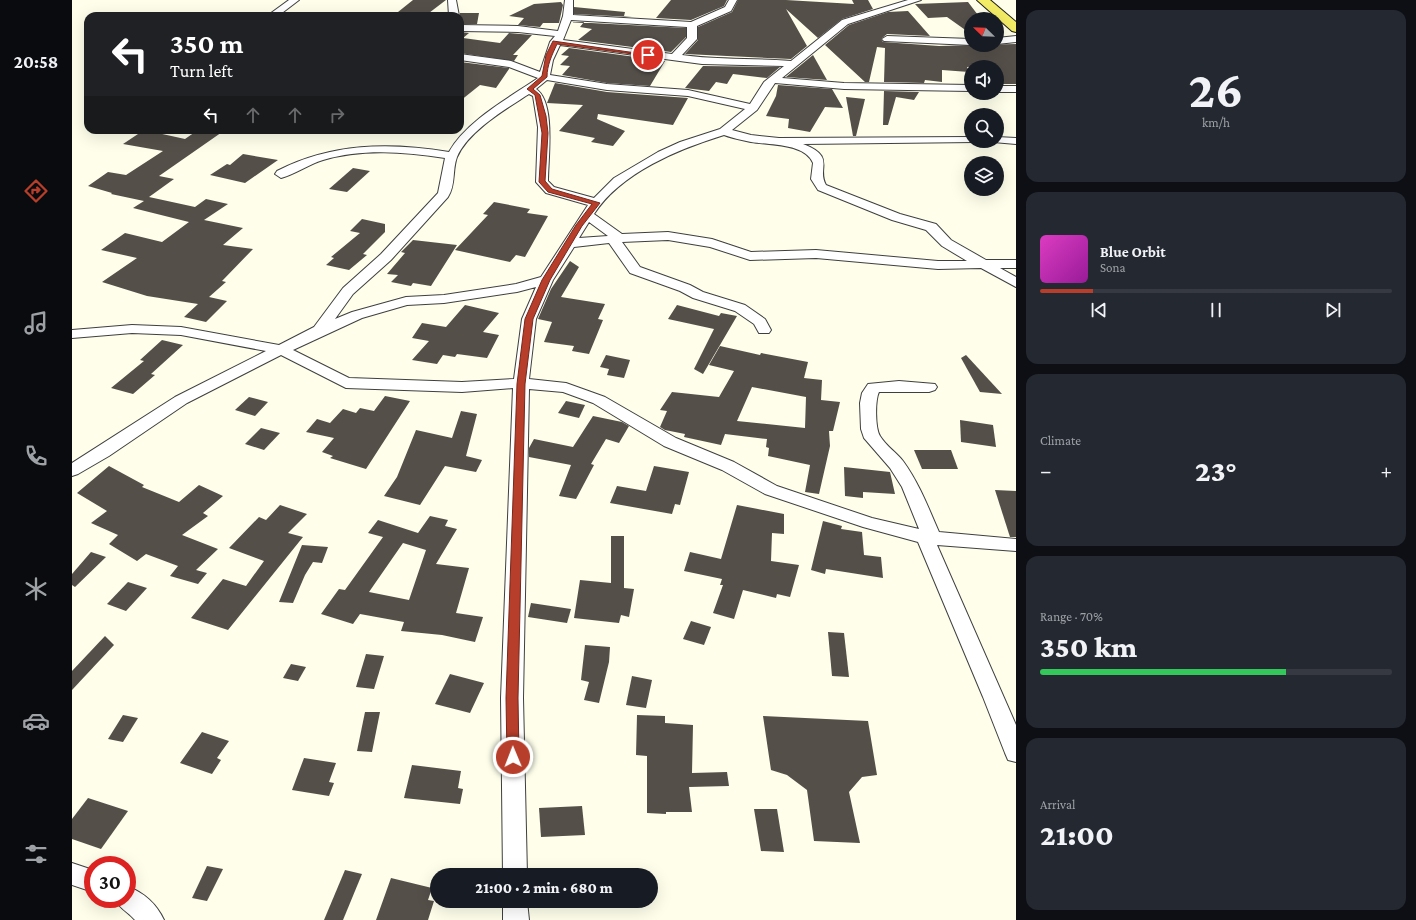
<!DOCTYPE html>
<meta charset="utf-8">
<style>
body{margin:0;font-family:"Crimson Pro",serif;background:#242831;color:#f1f3f6;height:100vh;display:flex;flex-direction:column;font-size:15px;white-space:nowrap}
*{box-sizing:border-box;margin:0}
p{font-size:13px;color:#9ea1a6}
.icon{flex:none;width:22px;height:22px;fill:none;stroke:currentColor;stroke-width:2;stroke-linecap:round;stroke-linejoin:round}
.map{position:relative;flex:1;overflow:hidden}
.side{display:flex;flex-direction:column;gap:10px;padding:10px;background:#0d0f14;width:400px}
.side>*{flex:none}
.top-card{position:absolute;left:12px;top:12px;width:380px;height:122px;border-radius:12px;box-shadow:0 4px 16px #0002;background:#202124;color:#fff;overflow:hidden}
.needle{width:26px;rotate:293deg}
.tools{position:absolute;left:892px;top:12px;display:grid;gap:8px}
.tools a{display:grid;place-items:center;width:40px;height:40px;border-radius:50%;background:#171b24;box-shadow:0 4px 16px #0002;font-size:20px}
.speed{position:absolute;left:12px;top:856px;display:flex;gap:8px;font-size:20px;font-weight:700;text-align:center}
.speed>*{display:grid;place-content:center;width:52px;height:52px;border-radius:50%;background:#171b24;box-shadow:0 4px 16px #0002;line-height:1}
.speed .limit{border:6px solid #d22;background:#fff;color:#111}
.pin{position:absolute;display:grid;place-items:center;width:34px;height:34px;color:#fff;margin:-17px;border:2px solid #fff;border-radius:50%;box-shadow:0 1px 4px #0007}
.me{position:absolute;width:44px;margin:-22px;rotate:359deg;stroke-linejoin:round;filter:drop-shadow(0 0 3px #0008)}
.turn{display:flex;align-items:center;gap:14px;height:84px;padding:0 20px;font-size:18px}
.turn .icon{width:52px;height:52px;stroke-width:2.5}
.turn b{display:block;font-size:28px;line-height:34px}
.lanes{display:flex;align-items:center;height:38px;padding:0 20px;background:#0003;justify-content:center;gap:20px;direction:ltr}
.lanes .off{opacity:.35}
.big{font-size:30px;font-weight:800;line-height:1.1}
.side .tile{flex:1;display:flex;flex-direction:column;justify-content:center;gap:6px;min-width:0;padding:0 14px;border-radius:12px;background:#242831}
.side .dial{align-items:center;gap:0}
.dial b{font-size:52px;line-height:1}
.song{display:flex;align-items:center;gap:12px}
.cover{width:48px;height:48px;border-radius:6px;background:linear-gradient(135deg,hsl(310 70% 55%),hsl(300 70% 35%))}
.played{height:4px;border-radius:2px;background:linear-gradient(90deg,#b63e2a 15%,#363941 15%)}
.keys{display:flex;justify-content:space-around;direction:ltr}
.heat{display:flex;justify-content:space-between;align-items:center;font-size:22px;direction:ltr}
.charge{height:6px;border-radius:3px;background:linear-gradient(90deg,#34c759 70%,#363941 0)}
.trip{position:absolute;left:358px;top:868px;width:228px;height:40px;border-radius:20px;background:#171b24;box-shadow:0 4px 16px #0002;font-weight:800;line-height:40px;text-align:center}
main{display:flex;flex:1;min-height:0}
.tab-bar{display:flex;flex-direction:column;width:72px;justify-content:space-around;align-items:center;background:#090b0e;color:#9ea1a6}
.tab-bar .icon{width:28px;height:28px}
.tab-bar .on{color:#b63e2a}
.tab-bar b{font-size:18px;color:#f1f3f6}
.map>svg:first-child{display:block}
.building{fill:#544f49;fill-rule:evenodd}
.lines{fill:none;stroke-linecap:round;stroke-linejoin:round}
.minor-casing{stroke:#3f3f3f;stroke-width:2}
.major-casing{stroke:#1d1d1d;stroke-width:2}
.minor{fill:#fff;fill-rule:evenodd}
.major{fill:#f3ec66;fill-rule:evenodd}
.route{fill:#b63e2a;stroke:#76281b}
</style>
<main>
<nav class="tab-bar">
<b>20:58</b>
<svg class="icon on" aria-label="directions" viewBox="0 0 24 24"><path d="M12 3l9 9-9 9-9-9zM9 14v-3h6M13 9l2 2-2 2"/></svg>
<svg class="icon" aria-label="music" viewBox="0 0 24 24"><path d="M9 18V5l10-2v13"/><circle cx="6" cy="18" r="3"/><circle cx="16" cy="16" r="3"/></svg>
<svg class="icon" aria-label="phone" viewBox="0 0 24 24"><path d="M5 4h4l2 5-3 2q2 4 5 5l2-3 5 2v4C11 20 4 13 5 4z"/></svg>
<svg class="icon" aria-label="climate" viewBox="0 0 24 24"><path d="M12 3v18M4 7l16 10M4 17L20 7"/></svg>
<svg class="icon" aria-label="car" viewBox="0 0 24 24"><path d="M5 17H2v-5l4-1 3-4h7l3 4 3 1v5h-3M9 17h6M6 11h13"/><circle cx="7" cy="17" r="2"/><circle cx="17" cy="17" r="2"/></svg>
<svg class="icon" aria-label="filters" viewBox="0 0 24 24"><path d="M4 7h16M4 17h16"/><circle cx="9" cy="7" r="2"/><circle cx="15" cy="17" r="2"/></svg>
</nav>
<div class="map">
<svg width="944" height="920" viewBox="0 0 944 920">
<rect width="100%" height="100%" fill="#fefeeb"/>
<g class="building">
<path d="M341,0H374L353,16H321Z"/>
<path d="M599,0H655L652,6L619,20L584,18Z"/>
<path d="M666,0H714L782,4L780,0H796L801,9L770,19L746,38L714,9L735,46L719,59L613,54L626,40V27L660,12Z"/>
<path d="M489,2L491,5L487,23H471L468,27L446,25L452,18L437,16L462,4Z"/>
<path d="M896,2L909,19H899V34L875,17L856,18L843,4Z"/>
<path d="M502,7L553,12L552,16L560,17L502,14Z"/>
<path d="M836,11L858,36L815,34L809,39L811,42L867,46L944,44V84H928L925,81V65L895,67L897,72L870,70V82L853,80L852,83L812,82L813,48L805,47L797,82H793L753,45L777,25L816,12Z"/>
<path d="M388,13H407L405,24H388Z"/>
<path d="M500,22L614,28V37L599,52L506,40L520,29L508,27L512,22Z"/>
<path d="M388,32L397,33L391,38L428,43L437,33L460,35L441,55H446L442,61L388,53Z"/>
<path d="M497,48L593,61L578,86L535,83L490,75L498,66L488,65L497,56L489,55Z"/>
<path d="M741,55L755,80L714,77Z"/>
<path d="M388,62L437,68V69L424,88L408,85L388,101Z"/>
<path d="M631,66L708,67L695,78L661,74L655,84L644,82L637,91L613,88Z"/>
<path d="M483,83L535,92L616,98L601,125L526,114L525,119L553,131L541,146L519,142L523,138L487,131L511,105L475,103Z"/>
<path d="M706,85L760,89L771,108L753,107L738,132L716,128L717,119L694,116L704,96Z"/>
<path d="M812,91L847,92L842,100L824,97L816,125H811Z"/>
<path d="M774,97L793,99L784,136H781Z"/>
<path d="M72,130L113,139L126,130H153L87,176L102,179L77,197L123,207L134,199L156,204L132,220L171,228L151,245L181,249L150,281L154,282L137,297L155,301L134,322L112,317L126,304L75,296L30,282L65,258L29,250L53,233L90,242L117,222L61,208L72,201L39,194L40,193L16,186L36,172L54,175L91,151L51,144Z"/>
<path d="M171,154L206,160L173,183L138,175L155,164L158,165Z"/>
<path d="M281,168L298,171L275,192L257,189Z"/>
<path d="M422,202L458,209L455,213L476,216L453,257L444,255L438,262L383,250L416,215L411,214Z"/>
<path d="M290,219L313,224V232L291,254L295,255L277,270L254,265L262,258L259,257L288,233L278,231Z"/>
<path d="M341,240L385,245L359,286L341,283L339,286L319,282L326,275L315,274L333,253L329,252Z"/>
<path d="M498,261L507,267L489,297L533,304L526,319L531,320L517,354L500,351L502,346L472,342L480,322L466,319L479,289Z"/>
<path d="M393,305L427,313L411,332L427,335L415,358L385,354L383,357L371,355L365,364L340,360L357,341L340,338L350,323L374,327Z"/>
<path d="M605,305L647,316L649,313L665,316L631,374L622,369L642,329L596,319Z"/>
<path d="M90,340L111,345L79,374L83,375L61,394L39,388L72,361L68,360Z"/>
<path d="M648,346L688,355L689,353L736,362L732,378L750,380L749,400L768,402L761,431H757L758,446L747,494L733,492L738,465L696,456L697,448L694,447L695,439L653,434L649,445L612,437L613,434L593,430L588,427L595,411L588,410L600,392L647,397L662,371L637,365ZM680,387L734,397L733,428L665,421Z"/>
<path d="M534,355L558,360L552,378L535,375L537,369L528,367Z"/>
<path d="M894,355L930,394L908,392L889,358Z"/>
<path d="M313,396L338,401L294,469L258,458L261,456L250,452L262,438L234,432L245,419L258,423L271,409L284,413L288,408L302,411Z"/>
<path d="M177,397L196,402L183,416L163,410Z"/>
<path d="M494,401L513,405L507,418L486,413Z"/>
<path d="M389,411L405,414L394,456L410,460L404,472L373,466L348,505L312,496L325,477L344,430L380,438Z"/>
<path d="M521,416L550,422L557,426L547,443L534,439L519,464L522,465L504,499L487,496L499,465L457,457V448L462,439L501,447Z"/>
<path d="M888,420L921,425L924,447L889,442Z"/>
<path d="M189,428L208,433L192,450L173,444Z"/>
<path d="M842,450H879L886,469H850Z"/>
<path d="M37,466L72,485L70,487L107,502L127,485L151,496L131,513L136,516L110,535L146,549L124,570L135,573L126,584L98,576L106,566L74,554L65,561L37,544L46,535L19,523L35,511L5,493Z"/>
<path d="M582,466L617,472L608,505L603,504L600,514L538,503L545,486L574,491Z"/>
<path d="M772,467L818,472L823,494L791,492V498L773,496Z"/>
<path d="M923,490L944,491V537H938Z"/>
<path d="M208,505L235,514L216,533L231,537L156,630L119,618L151,579L174,586L192,561L157,548L187,517L194,520Z"/>
<path d="M665,505L712,514V534L700,533L699,561L727,565L718,597L705,594L704,598L671,590L662,619L641,613L651,585H648L650,579L612,571L618,552L649,559Z"/>
<path d="M358,516L376,520L373,526L385,529L364,564L397,568L384,613L411,617L403,642L370,635L329,631L332,622L288,614L281,624L249,614L267,589L273,590L311,537L296,533L306,520L346,533ZM331,543L354,550L337,600L297,592Z"/>
<path d="M751,521L770,526L769,529L790,532L792,555L809,557L811,578L754,569L753,574L739,570Z"/>
<path d="M539,536H552V588L562,589L557,617L549,615L547,623L502,618L508,580L539,583Z"/>
<path d="M230,545L256,547L250,563L241,562L233,575L221,603L207,602Z"/>
<path d="M19,552L34,557L3,587L0,585V574Z"/>
<path d="M56,582L75,588L54,611L35,604Z"/>
<path d="M459,603L499,609L495,623L456,617Z"/>
<path d="M619,621L639,627L632,645L611,639Z"/>
<path d="M756,632L772,633L777,677L760,676Z"/>
<path d="M33,636L42,645L0,690V671Z"/>
<path d="M513,645L538,647L537,662L527,703L512,700L517,682L509,680Z"/>
<path d="M294,654L312,656L302,689L284,687Z"/>
<path d="M219,664L234,667L226,681L211,678Z"/>
<path d="M378,674L412,683L398,713L363,704Z"/>
<path d="M560,676L580,680L574,708L554,705Z"/>
<path d="M293,712H308L300,752L285,751Z"/>
<path d="M51,715L66,718L51,742L36,739Z"/>
<path d="M565,715L593,716V723L621,725L620,773L655,772L657,786L617,787L620,812H594V814L575,813V756L564,755Z"/>
<path d="M691,716L796,721L805,775L790,777L777,792L788,843L742,841L735,790L715,775L699,770Z"/>
<path d="M130,732L157,741L145,758L149,760L140,774L108,763Z"/>
<path d="M232,758L264,763L257,782L262,783L257,796L220,790Z"/>
<path d="M340,765L389,771L386,788L391,789L388,804L332,798Z"/>
<path d="M16,798L56,811L29,849L0,839V819Z"/>
<path d="M510,806L513,835L469,837L467,808Z"/>
<path d="M682,809H705L712,852L689,851Z"/>
<path d="M135,866L151,869L135,901L120,898Z"/>
<path d="M273,870L290,874L271,920H252Z"/>
<path d="M319,878L360,888L356,900L362,901L356,920H304Z"/>
</g>
<g class="lines">
<defs>
<g id="minor">
<path d="M217,0H227L206,16H195Z"/>
<path d="M376,0H384L387,16H377Z"/>
<path d="M493,0H501V15L619,22L653,7L657,0H665L659,11L625,26V39L610,55C646,60 682,58 719,61L770,20L836,0H849L776,24L710,78L772,83L899,85V91L772,89L703,83L685,110L660,130L679,135L707,138L899,137V141H904L903,142L731,144C765,157 744,168 754,185L828,214L864,224L879,240L914,260H944V268H928L944,277V287L909,268L866,269L744,258L678,260L638,247L596,240L550,242L568,267L618,285L631,292L673,305L693,319L699,330L697,333H687L682,324L663,311L621,298L608,291L558,273L537,243L502,247L481,280L464,319L457,379L494,383L533,397L604,438L662,462L705,486L800,518L847,529L830,487L818,468L792,438L789,429L788,403L790,393L796,384L827,381L863,384L865,387L863,390L857,392H807C803,400 803,428 808,436C814,446 824,452 831,461C847,483 856,507 867,532L944,539V551L865,545L944,725V762L936,760L933,753L911,697L846,542L791,527L693,494L650,470L592,446L521,403L491,392L457,389L451,698L455,875H431L429,698L441,388L390,392L274,388L209,355L115,403L37,456L6,474L0,476V463L103,397L194,351L109,335L60,333L0,338V330L60,325L109,327L207,345L242,327L271,288L309,254L366,193L373,158C333,152 291,148 251,160C237,164 224,174 209,178L203,174L205,171C259,143 317,142 377,152C394,121 437,98 466,78L437,67L388,60V54L439,61L468,72L478,42L483,36L446,32L388,31V25L446,26L486,31L491,16ZM499,20L615,27V38L600,54L491,40ZM488,45L630,64L712,66L692,82L678,104L616,90L535,84L478,75L481,60ZM475,80L535,90L616,96L673,109L648,129L608,142L586,152L542,178L522,198L482,187L476,181C476,158 484,102 464,89ZM457,94L461,96L466,127L464,182L474,193L516,205L469,277L444,284L372,295L334,297L280,312L263,319L281,294L319,260L376,197C384,185 380,170 385,157C396,131 434,109 457,94ZM652,135C660,138 670,140 679,142C697,145 733,143 741,163L739,179L746,190L820,220L854,230L870,246L895,261H866L744,250L679,252L640,239L596,232L550,234L522,214C549,172 607,149 652,135ZM517,222L536,236L507,238ZM464,287L450,319L442,379L390,382L277,378L221,350L290,318L335,305L372,303L445,292Z"/>
<path d="M815,36L899,39V45L812,41L810,39Z"/>
<path d="M944,36V42L925,44V38Z"/>
<rect x="925" y="86" width="19" height="6"/>
<path d="M925,137L944,138V144L921,142L920,141H925Z"/>
<path d="M0,863L21,870V892L0,885Z"/>
<path d="M55,886C72,893 84,903 92,920H63C56,912 47,908 43,899H55Z"/>
<path d="M431,901H455L457,920H431Z"/>
</g>
<path id="major" d="M905,0H918L944,22V32L940,31Z"/>
</defs>
<use href="#minor" class="minor-casing"/>
<use href="#major" class="major-casing"/>
<use href="#minor" class="minor"/>
<use href="#major" class="major"/>
</g>
<path class="route" d="M481,41L578,55L576,56L485,44C480,55 475,65 475,77L461,89L468,95L474,116L476,133L473,181L480,189L528,203L510,226L478,280L461,319L453,384L446,698L447,757L445,760L441,762L437,760L435,757L434,698L445,384L453,319L470,280L504,225L520,204L476,192L467,182L470,133L463,95L455,89L470,76L474,55Z"/>
</svg>
<div class="tools">
<a><svg class="needle" viewBox="-14 -14 28 28"><path d="M0-13l5 13h-10z" fill="#e53935"/><path d="M0 13l5-13h-10z" fill="#9ea1a6"/></svg></a>
<a><svg class="icon" aria-label="sound" viewBox="0 0 24 24"><path d="M4 9h4l5-4v14l-5-4H4zM17 9q2 3 0 6"/></svg></a>
<a><svg class="icon" aria-label="search" viewBox="0 0 24 24"><circle cx="10" cy="10" r="6"/><path d="M15 15l6 6"/></svg></a>
<a><svg class="icon" aria-label="layers" viewBox="0 0 24 24"><path d="M12 4l9 5-9 5-9-5zM3 14l9 5 9-5"/></svg></a>
</div>
<div class="speed"><div class="limit">30</div></div>
<div class="pin" style="left:576px;top:55px;background:#d93025"><svg class="icon" aria-label="arrive" viewBox="0 0 24 24"><path d="M6 21V4h12l-3 4 3 4H6"/></svg></div>
<svg class="me" style="left:441px;top:757px" viewBox="-20 -20 40 40"><circle r="17" fill="#b63e2a" stroke="#fff" stroke-width="3"/><path d="M0-11L8 9 0 5-8 9z" fill="#fff"/></svg>
<div class="trip">21:00 · 2 min · 680 m</div>
<div class="top-card">
<div class="turn"><svg class="icon" aria-label="left" viewBox="0 0 24 24"><path d="M17 20v-9H6M10 6l-5 5 5 5"/></svg><div><b>350 m</b>Turn left</div></div>
<div class="lanes"><svg class="icon" aria-label="left" viewBox="0 0 24 24"><path d="M17 20v-9H6M10 6l-5 5 5 5"/></svg><svg class="icon off" aria-label="ahead" viewBox="0 0 24 24"><path d="M12 20V5M6 11l6-6 6 6"/></svg><svg class="icon off" aria-label="ahead" viewBox="0 0 24 24"><path d="M12 20V5M6 11l6-6 6 6"/></svg><svg class="icon off" aria-label="right" viewBox="0 0 24 24"><path d="M7 20v-9h11M14 6l5 5-5 5"/></svg></div>
</div>
</div>
<section class="side">
<div class="tile dial"><b>26</b><p>km/h</p></div>
<div class="tile">
<div class="song"><i class="cover"></i><div><b>Blue Orbit</b><p>Sona</p></div></div>
<div class="played"></div>
<div class="keys"><svg class="icon" aria-label="previous" viewBox="0 0 24 24"><path d="M18 5L8 12l10 7zM5 5v14"/></svg><svg class="icon" aria-label="pause" viewBox="0 0 24 24"><path d="M8 5v14M16 5v14"/></svg><svg class="icon" aria-label="next" viewBox="0 0 24 24"><path d="M6 5l10 7-10 7zM19 5v14"/></svg></div>
</div>
<div class="tile"><p>Climate</p>
<div class="heat"><a>−</a><b class="big">23°</b><a>+</a></div>
</div>
<div class="tile"><p>Range · 70%</p><b class="big">350 km</b><div class="charge"></div></div>
<div class="tile"><p>Arrival</p><b class="big">21:00</b></div>
</section>
</main>
